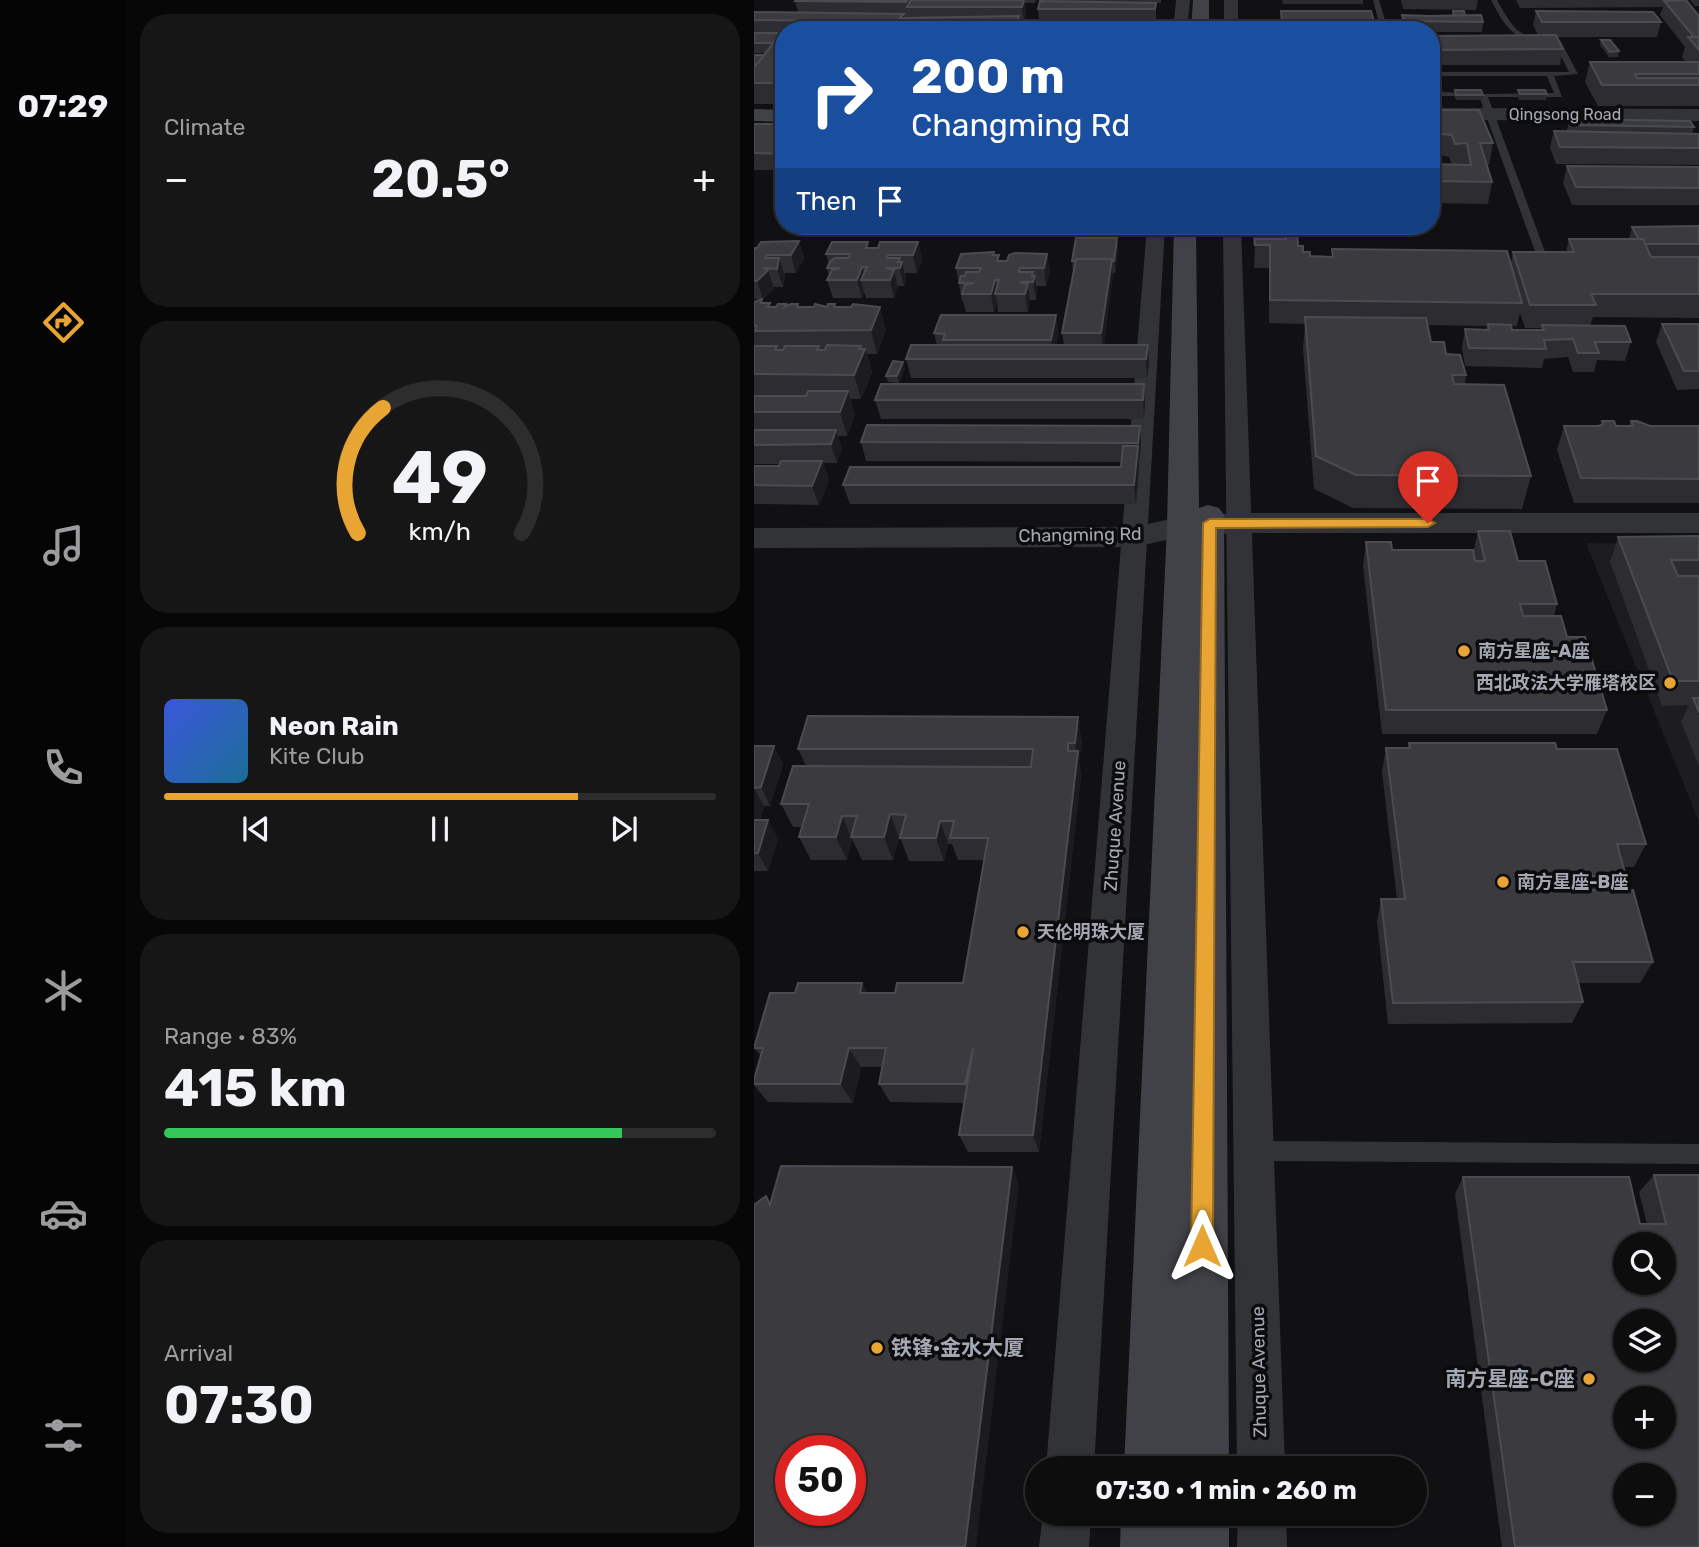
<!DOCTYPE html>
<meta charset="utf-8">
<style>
body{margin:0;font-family:Rubik,"Noto Sans SC",sans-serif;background:#161617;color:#f1f3f6;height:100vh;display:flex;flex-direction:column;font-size:26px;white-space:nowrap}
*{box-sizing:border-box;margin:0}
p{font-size:23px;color:#9a9c9e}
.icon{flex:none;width:38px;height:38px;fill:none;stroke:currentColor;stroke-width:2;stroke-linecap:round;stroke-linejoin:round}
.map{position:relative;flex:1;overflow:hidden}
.drawer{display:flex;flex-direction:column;gap:14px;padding:14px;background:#070708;width:628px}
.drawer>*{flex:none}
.guide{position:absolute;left:21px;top:21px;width:665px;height:214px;border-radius:28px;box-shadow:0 2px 5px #0004,0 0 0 2px #2d2d2e;background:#1a4fa0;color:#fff;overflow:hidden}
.controls{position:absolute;left:859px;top:1232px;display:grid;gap:14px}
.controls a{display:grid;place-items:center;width:63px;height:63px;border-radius:50%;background:#0d0d0e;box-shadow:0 2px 5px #0004,0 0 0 2px #2d2d2e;font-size:35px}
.speed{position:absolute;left:21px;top:1435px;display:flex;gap:14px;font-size:35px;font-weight:700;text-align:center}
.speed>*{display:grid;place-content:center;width:91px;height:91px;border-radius:50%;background:#0d0d0e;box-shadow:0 2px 5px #0004,0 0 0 2px #2d2d2e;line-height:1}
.speed .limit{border:10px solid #d22;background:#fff;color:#111}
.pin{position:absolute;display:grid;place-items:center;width:60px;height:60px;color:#fff;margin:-72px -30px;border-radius:50% 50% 50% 0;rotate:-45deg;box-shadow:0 0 7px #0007}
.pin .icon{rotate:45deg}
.me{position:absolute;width:77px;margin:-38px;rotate:0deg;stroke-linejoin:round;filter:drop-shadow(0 0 5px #0008)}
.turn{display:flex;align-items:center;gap:24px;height:147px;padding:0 21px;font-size:32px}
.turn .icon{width:91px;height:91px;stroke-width:2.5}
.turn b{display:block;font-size:49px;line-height:60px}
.then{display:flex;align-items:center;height:66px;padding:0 21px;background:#0003;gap:14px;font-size:26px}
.big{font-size:52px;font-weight:700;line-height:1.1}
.drawer .card{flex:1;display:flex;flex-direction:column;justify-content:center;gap:10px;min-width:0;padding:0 24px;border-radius:28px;background:#161617}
.drawer .dial{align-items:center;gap:0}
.dial svg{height:182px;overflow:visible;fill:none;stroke:#2d2d2e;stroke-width:7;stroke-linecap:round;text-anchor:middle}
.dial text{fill:#f1f3f6;stroke:none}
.song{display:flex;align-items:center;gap:21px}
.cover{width:84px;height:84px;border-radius:10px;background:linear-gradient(135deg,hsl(230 70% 55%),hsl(200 70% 35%))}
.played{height:7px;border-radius:4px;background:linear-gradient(90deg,#e8a534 75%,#2d2d2e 75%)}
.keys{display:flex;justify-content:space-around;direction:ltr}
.heat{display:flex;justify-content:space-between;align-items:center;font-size:38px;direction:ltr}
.charge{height:10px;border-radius:5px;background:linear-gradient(90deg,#34c759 83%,#2d2d2e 0)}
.trip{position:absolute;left:271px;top:1456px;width:402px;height:70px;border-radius:35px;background:#0d0d0e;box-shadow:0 2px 5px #0004,0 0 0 2px #2d2d2e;font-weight:700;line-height:70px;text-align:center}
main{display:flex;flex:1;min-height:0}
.tabs{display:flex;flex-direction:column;width:126px;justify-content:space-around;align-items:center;background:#050506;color:#9a9c9e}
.tabs .icon{width:49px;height:49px}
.tabs .selected{color:#e8a534}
.tabs b{font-size:32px;color:#f1f3f6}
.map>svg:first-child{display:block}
.built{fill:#1d1d20}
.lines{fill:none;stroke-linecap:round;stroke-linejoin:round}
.service{fill:#323337;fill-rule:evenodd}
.minor{fill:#323337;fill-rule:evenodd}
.tertiary{fill:#323337;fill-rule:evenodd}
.secondary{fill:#414247;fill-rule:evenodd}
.wall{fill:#2d2d31;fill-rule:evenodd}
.shaded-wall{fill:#1c1c1f}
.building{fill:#3a3a3f;stroke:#4a4c51;stroke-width:2;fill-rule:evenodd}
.route{fill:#e8a534;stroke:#976b22;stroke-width:2}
.poi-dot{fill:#e8a534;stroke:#0c0c0e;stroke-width:2.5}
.labels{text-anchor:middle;stroke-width:7;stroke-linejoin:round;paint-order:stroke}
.far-street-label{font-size:16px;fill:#a3a8b3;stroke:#0c0c0e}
.street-label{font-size:18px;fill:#a3a8b3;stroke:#0c0c0e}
.poi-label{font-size:18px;font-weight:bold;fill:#a3a8b3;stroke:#0c0c0e;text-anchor:start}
.near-poi-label{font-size:21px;font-weight:bold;fill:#a3a8b3;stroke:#0c0c0e;text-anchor:start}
</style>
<main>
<nav class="tabs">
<b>07:29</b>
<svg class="icon selected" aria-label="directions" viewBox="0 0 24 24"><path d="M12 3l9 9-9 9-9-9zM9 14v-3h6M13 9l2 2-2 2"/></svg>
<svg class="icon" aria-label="music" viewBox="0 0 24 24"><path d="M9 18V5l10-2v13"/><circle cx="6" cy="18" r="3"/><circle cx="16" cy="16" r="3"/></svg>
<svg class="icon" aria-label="phone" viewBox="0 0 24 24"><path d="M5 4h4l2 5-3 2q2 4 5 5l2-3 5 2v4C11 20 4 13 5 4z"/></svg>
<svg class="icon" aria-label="climate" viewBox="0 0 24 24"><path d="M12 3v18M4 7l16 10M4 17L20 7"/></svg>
<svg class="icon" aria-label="car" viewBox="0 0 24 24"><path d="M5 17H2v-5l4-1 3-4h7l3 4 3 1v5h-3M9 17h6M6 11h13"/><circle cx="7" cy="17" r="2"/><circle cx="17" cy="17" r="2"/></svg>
<svg class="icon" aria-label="filters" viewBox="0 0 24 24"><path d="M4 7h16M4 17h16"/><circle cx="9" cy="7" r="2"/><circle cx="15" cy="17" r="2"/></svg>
</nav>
<section class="drawer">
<div class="card"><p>Climate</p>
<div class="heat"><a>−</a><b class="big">20.5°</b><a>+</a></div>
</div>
<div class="card dial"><svg viewBox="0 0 100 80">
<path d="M14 69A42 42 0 1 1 86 69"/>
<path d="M14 69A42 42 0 0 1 25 14" stroke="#e8a534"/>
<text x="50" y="56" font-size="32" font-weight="700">49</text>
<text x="50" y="72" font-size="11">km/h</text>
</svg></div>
<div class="card">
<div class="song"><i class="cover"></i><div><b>Neon Rain</b><p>Kite Club</p></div></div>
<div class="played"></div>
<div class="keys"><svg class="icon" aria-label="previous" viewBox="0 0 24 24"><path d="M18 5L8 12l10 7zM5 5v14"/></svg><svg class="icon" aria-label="pause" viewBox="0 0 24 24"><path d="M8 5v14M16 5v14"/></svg><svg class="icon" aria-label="next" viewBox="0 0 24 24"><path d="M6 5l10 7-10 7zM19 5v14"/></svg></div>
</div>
<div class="card"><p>Range · 83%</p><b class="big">415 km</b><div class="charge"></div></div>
<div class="card"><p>Arrival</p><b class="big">07:30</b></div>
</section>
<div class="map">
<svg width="945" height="1547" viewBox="0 0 945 1547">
<rect width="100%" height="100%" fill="#111113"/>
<path class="built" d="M832,543L945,544V822Z"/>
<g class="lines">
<g class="service">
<path d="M619,0H625L634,30H627Z"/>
<path d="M737,0H743C763,36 767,38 807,42L824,74L800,76L808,97H734L793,257L788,260L783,257L725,96H683L677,80V72H815L802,46C764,45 753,31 737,0ZM684,76H793L800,93L726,94L689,92Z"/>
<path d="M500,1141L945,1144V1164L500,1161L493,1158L490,1151L493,1144Z"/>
</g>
<g class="minor">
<path d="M422,0H436L433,30H419Z"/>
<rect x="470" y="0" width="14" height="30"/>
<path d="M393,226H411L340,1468H292Z"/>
<path d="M469,226H487L531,1468H483Z"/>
<path d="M289,1514H337L335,1547H285Z"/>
<path d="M484,1514H532L533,1547H483Z"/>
</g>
<g class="tertiary">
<path d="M677,108L945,109V121L677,120Z"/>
<path d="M485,513H945V533H485L429,536L381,547L0,548V528L381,527L429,516Z"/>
</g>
<g class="secondary">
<path d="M439,0H455V30H437Z"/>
<path d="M0,109L30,110V122L0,121Z"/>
<path d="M420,226H442L445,508L454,505L465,508L470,515L475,1468H370L413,526Z"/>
<path d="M367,1514H475V1547H366Z"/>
</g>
</g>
<g class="wall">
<path d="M42,0H282L281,3H271L272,13L270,21H266L267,30H30V104H0V55H10L11,53H0V12H44L41,1Z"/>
<path d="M296,0H407V3H398H402V24H399V30L285,21L284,9Z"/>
<path d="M528,0H609V4H529Z"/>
<path d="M647,0H724L722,10L649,9Z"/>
<path d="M762,0H922L945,16V106H844L831,82L836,62H932L928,57L931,47L906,15L909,7L766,8Z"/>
<path d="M936,0H945V6H941Z"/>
<path d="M527,11L620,22L619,30H527Z"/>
<path d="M699,11L729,22L728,32H677V30H648L647,25L648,15L676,16H698Z"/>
<path d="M782,11L907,22L903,37H803L809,49L806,65H677V36L784,35L779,25Z"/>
<path d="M847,40L865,51L864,57H855L846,45Z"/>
<path d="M701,90L729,95L728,100H702L700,95Z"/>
<path d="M764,90L793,94L792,100H765L763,95Z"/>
<path d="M681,110L739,143L735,165H733L738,182L734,204L677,203V164L698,165L695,157L685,155L681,151H677V115H680Z"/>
<path d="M815,119L940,127L938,134H945V165L802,164L796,147L800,131H813Z"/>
<rect x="0" y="124" width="30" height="46"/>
<path d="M813,166L945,167V205H818L809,183Z"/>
<path d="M215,226H233L232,228L215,227Z"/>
<rect x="237" y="226" width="18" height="1"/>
<path d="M280,226H321L320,232L292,228L291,232H281Z"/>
<path d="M325,226H377L376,231L335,229V232H325Z"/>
<path d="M499,226H543L544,246L549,252L556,256L578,257V249L757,263L759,252H812L815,239H875L878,227L945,226V318L839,317L836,326L877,342L871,361L843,360L840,372H819L814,357L790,359L788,368L711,366L708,348L711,329L732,330L733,326L673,325L677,342L692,354L712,375L711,384L777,476L768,509L599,508L560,489L549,349L551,324L515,323V268H500L501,245H499ZM766,313L771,328H787V330H758V326H763Z"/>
<path d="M363,238L364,250L361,273H359L350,345H394L395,364L393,378H157L152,359L183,345L180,333L302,315L304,334L302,345H310L308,333L319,274L318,261Z"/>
<path d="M45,241L50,259L42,273H30L31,276L29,287H19L20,288L9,299H0V248Z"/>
<path d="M164,242L168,260L163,273H151L152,280L150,286H144L140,298H112L110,292L108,298H79L73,280L75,277L73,268L75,264L72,254Z"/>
<path d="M293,254L296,272L292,286H282L283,294L282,300H276L274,312H244L243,302L240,312H212L209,301H208L202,268L240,255L246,261H253Z"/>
<path d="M0,302L16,303L17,307H22L32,304V306L45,307H126L132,330L123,354H113L118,373L107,399H96L101,415L93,436H84L88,449L83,463H69L75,480L65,505L0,504V466H25V464H0Z"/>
<path d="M908,324H945V389L923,390L902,342Z"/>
<path d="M151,368L145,383L134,382L132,376Z"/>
<path d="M390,384L391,403L390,419H127L121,400Z"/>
<path d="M848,421L862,426H875L877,421L896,426H945V503H820L803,450L810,426H847Z"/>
<path d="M386,426L387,445L382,504H96L89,485L367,467V462L112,461L107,442Z"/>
<path d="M724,531L764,561L803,604L800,616L813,637L853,710L843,734H628L609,566L612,542L638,550L719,553Z"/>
<path d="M945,536V766L927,722L935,705L908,706L856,562L864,537Z"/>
<path d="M328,741L325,762L327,775L285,1152H214L205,1135L210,1103L136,1102L125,1084L128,1067H107L99,1103L14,1102L0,1085V1080L7,1056L0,1048L41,993L108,983L114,993H141L209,983L230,860H204L198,844H194L190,861H155L146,837H145L139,860H108L98,839L93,860H57L45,837L48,827H39L27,804L52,766L44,749Z"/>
<path d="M655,743L803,749L892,844L880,867H869L872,876L864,890L899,962L886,983H824L829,1002L818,1023L634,1024L623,921L627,899H643L628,772L632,748H654Z"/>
<path d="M0,746L29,764L16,806H10L6,820L24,838L14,871H0Z"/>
<path d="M900,1175H945V1547H748L701,1194L709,1177L886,1224H893L885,1192Z"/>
</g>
<g class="shaded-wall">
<path d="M270,0L272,13L270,21L268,7Z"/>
<path d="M150,14L152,25H144L145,30H143L142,22Z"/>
<path d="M265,16L267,30H263L262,25Z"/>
<path d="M363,238L364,250L361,273L360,261Z"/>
<path d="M45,241L50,259L42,273L37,255Z"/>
<path d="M164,242L168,260L163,273L159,255Z"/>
<path d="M293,254L296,272L292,286L290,268Z"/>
<path d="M25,258L31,276L29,287L23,269Z"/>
<path d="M146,258L147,264L148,262L152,280L150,286L144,262Z"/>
<path d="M358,259L359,277L349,352L347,333Z"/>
<path d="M108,267L112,280H107L110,292L108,298L103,280Z"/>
<path d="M14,270L20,288L9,299L3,281Z"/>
<path d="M140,270L144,288L140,298L136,280Z"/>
<path d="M279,272L280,279L281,276L283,294L282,300L278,276Z"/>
<path d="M241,280L243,294H241L243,302L240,312L237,294Z"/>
<path d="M274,284L276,302L274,312L271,294Z"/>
<path d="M126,307L132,330L123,354L117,330Z"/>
<path d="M302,315L304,334L299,359L297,340Z"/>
<path d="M394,345L395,364L393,378L392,359Z"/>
<path d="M107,346L109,354L111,349L118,373L107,399L100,375Z"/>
<path d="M149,362L151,368L145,383L143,376Z"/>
<path d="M390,384L391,403L390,419L389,400Z"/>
<path d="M94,391L101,415L93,436L86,412Z"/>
<path d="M386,426L387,445L385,462L384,443Z"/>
<path d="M82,430L88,449L83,463L77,444Z"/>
<path d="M384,446L385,465L382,504L380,485Z"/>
<path d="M68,461L75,480L65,505L58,486Z"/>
<path d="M324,717L328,741L325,762L327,775L285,1152L279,1135L323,756L321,743Z"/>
<path d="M20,746L29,764L16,806L7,787Z"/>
<path d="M0,788L10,806L0,838Z"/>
<path d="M136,814L145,837L139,860L130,837Z"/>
<path d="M88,816L98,839L93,860L82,837Z"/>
<path d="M14,820L24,838L14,871L4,853Z"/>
<path d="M186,821L194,844L190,861L182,838Z"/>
<path d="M108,983L119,1003L106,993Z"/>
<path d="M95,1048L107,1067L99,1103L86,1084Z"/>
<path d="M258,1167L265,1184L222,1547H211Z"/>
</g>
<g class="building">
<path d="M42,0H153L152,2L41,1Z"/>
<path d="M157,0H270L268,7H153Z"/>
<path d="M932,0L945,16V37H940L910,1Z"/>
<path d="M286,1L402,3L401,9H284Z"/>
<path d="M527,11H617L620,22H528Z"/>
<path d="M699,11H710L711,16H700Z"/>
<path d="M782,11L899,12L907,22H788Z"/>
<path d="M0,12L150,14L142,22L0,20Z"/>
<path d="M648,15L676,16L727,15L729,22L650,21Z"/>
<path d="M265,16L262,25H144L148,18Z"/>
<path d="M279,21L399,24L398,30H277Z"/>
<path d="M227,27L225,30H30V83H0V68L31,28Z"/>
<path d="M0,33H27L19,43H0V38H2H0Z"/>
<path d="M802,35L809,49L677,50V36Z"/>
<path d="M934,37H945V50Z"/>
<path d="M847,40H856L865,51L856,52Z"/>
<path d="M0,55H10L3,64H0Z"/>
<path d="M836,62H945V74H881L883,78H945V85H848Z"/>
<path d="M701,90H727L729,95H702Z"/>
<path d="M764,90H791L793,94H766Z"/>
<path d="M681,110H725L739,143H726L738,182L677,181V164L717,165L713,143L701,144L698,135L688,134L684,129H677V115H683Z"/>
<path d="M815,119L936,121L940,127L818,125Z"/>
<path d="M0,124H30V154L0,153Z"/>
<path d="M800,131L945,134V148L806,147Z"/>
<path d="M813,166L945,167V188L822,187Z"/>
<path d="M504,226H526V236L504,235Z"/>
<path d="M531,226H543L544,246H549V252H556V256L579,257L578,249L753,251L768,303L516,300V245H501V239H532Z"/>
<path d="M945,226V244H891L889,239H885L878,227Z"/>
<path d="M322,238H363L360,261H358V259H322V261H318Z"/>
<path d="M815,239H889L897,257H945V294H837L842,305H776L759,252H820Z"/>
<path d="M45,241L37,255H13L11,258H25L23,269L9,268L14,270L3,281H0V248H3L7,242Z"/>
<path d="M78,242H114L112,248H124L126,242H164L159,255H134L133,258H146L144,262H148L146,268H132L140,270L136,280H107L113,267H108L103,280H73L78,270L86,268H73L76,262L81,258H95L96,254H72Z"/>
<path d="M240,252L239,255H245L243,261H253L255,255L261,253L293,254L290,268H266L265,272H279L278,276H281L279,282H266L274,284L271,294H241L245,280H241L237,294H208L211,285L220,283H205L207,276H211L212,272H225L227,268H202L207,254Z"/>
<path d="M322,259H358L347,333H308Z"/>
<path d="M8,299L7,303H16L13,307H22L24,304H32L30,307L37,304H44L43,307H60L61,304L73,307L74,304H81L80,307H97L99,304L126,307L117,330L1,331L3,326H0V302Z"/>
<path d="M187,315H302L297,340H189L191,334L180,333Z"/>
<path d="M551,317L672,318L677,342H690L692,354L706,355L712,375H698L700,384L750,385L777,476L602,475L562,456Z"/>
<path d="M734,324L757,325L758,330H790L788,325L871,326L877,342H841L845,353H824L819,339L790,340L792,349L715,348L711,329L735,330Z"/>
<path d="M908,324H945V371H930Z"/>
<path d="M73,345L107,346L105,349H111L100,375L0,374V346H23L21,350H29L31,346H65L63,350H71Z"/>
<path d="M157,345H394L392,359H152Z"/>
<path d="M139,361L149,362L143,376H132Z"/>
<path d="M127,384H390L389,400H121Z"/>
<path d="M54,391H94L86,412H0V396H52Z"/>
<path d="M848,421H860L862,426H879L877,421H883L896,426H945V479L827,478L810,426H845L849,424Z"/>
<path d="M113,425L386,426L384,443L107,442Z"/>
<path d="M0,430H82L77,444L0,445Z"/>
<path d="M369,446H384L380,485H89L96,467H367Z"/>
<path d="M27,461H68L58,486L0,485V466H25Z"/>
<path d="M724,531H756L764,561H791L803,604H766L769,616H807L813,637H831L853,710H632L612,542H637L638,550H719L721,561H731Z"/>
<path d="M945,536V560H917L924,576H945V681H919L864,537Z"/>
<path d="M939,698H945V712Z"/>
<path d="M54,716L324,717L321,743H314V751H324L279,1135H205L219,1049L211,1084H125L132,1048H95L86,1084H0V1080L9,1048H0L16,993H41L44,983H108L106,993H141L143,983H209L234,838H196L200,821H186L182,838H146L152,815L136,814L130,837H97L103,816H88L82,837H45L55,804H27L39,766L277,767L279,749H44Z"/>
<path d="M655,743H801L803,749H863L892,844H863L872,876H823L827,890H879L899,962H819L829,1002L639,1003L627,899H651L632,748H656Z"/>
<path d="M0,746H20L7,787L0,788V789Z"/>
<path d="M0,820H14L4,853H0Z"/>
<path d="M27,1166L258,1167L211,1547H0V1205L12,1196L16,1205ZM37,1451H96V1510H37Z"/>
<path d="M900,1175H945V1547H761L709,1177H875L886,1224H912ZM872,1244H910V1283H872ZM872,1321H910V1360H872ZM872,1398H910V1437H872ZM872,1475H910V1514H872Z"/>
</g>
<path class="route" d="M456,519H674L681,523L674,527L462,528L459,1246L456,1254L448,1257L441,1254L437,1246L449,523Z"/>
<g class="poi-dot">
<circle cx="710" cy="651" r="7"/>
<circle cx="916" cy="683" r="7"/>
<circle cx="749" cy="882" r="7"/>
<circle cx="269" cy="932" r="7"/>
<circle cx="123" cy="1348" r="7"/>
<circle cx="835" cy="1379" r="7"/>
</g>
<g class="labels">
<g class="far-street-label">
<text x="811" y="120">Qingsong Road</text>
</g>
<g class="street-label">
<text transform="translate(326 535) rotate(-1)" y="6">Changming Rd</text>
<text transform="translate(361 826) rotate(-86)" y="6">Zhuque Avenue</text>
<text transform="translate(505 1372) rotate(-91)" y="6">Zhuque Avenue</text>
</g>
<g class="poi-label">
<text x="724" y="657">南方星座-A座</text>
<text x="902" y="689" text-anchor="end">西北政法大学雁塔校区</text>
<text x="763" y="888">南方星座-B座</text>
<text x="283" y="938">天伦明珠大厦</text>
</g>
<g class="near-poi-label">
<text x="137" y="1355">铁锋·金水大厦</text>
<text x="821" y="1386" text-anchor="end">南方星座-C座</text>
</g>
</g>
</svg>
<div class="controls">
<a><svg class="icon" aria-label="search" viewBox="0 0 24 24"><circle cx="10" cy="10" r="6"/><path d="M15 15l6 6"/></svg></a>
<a><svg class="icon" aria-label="layers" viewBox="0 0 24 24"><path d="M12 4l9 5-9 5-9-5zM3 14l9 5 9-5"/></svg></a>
<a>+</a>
<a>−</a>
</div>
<div class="speed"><div class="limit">50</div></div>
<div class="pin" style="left:674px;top:523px;background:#d93025"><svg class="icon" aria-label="arrive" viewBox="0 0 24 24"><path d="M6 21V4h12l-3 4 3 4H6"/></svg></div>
<svg class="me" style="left:448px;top:1246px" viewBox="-20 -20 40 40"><path d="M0-17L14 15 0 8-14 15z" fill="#e8a534" stroke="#fff" stroke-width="4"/></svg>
<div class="trip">07:30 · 1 min · 260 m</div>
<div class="guide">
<div class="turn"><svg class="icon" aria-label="right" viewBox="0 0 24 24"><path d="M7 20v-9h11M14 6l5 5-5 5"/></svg><div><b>200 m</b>Changming Rd</div></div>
<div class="then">Then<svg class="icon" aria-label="arrive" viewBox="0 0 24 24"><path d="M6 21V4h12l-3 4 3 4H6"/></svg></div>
</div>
</div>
</main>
